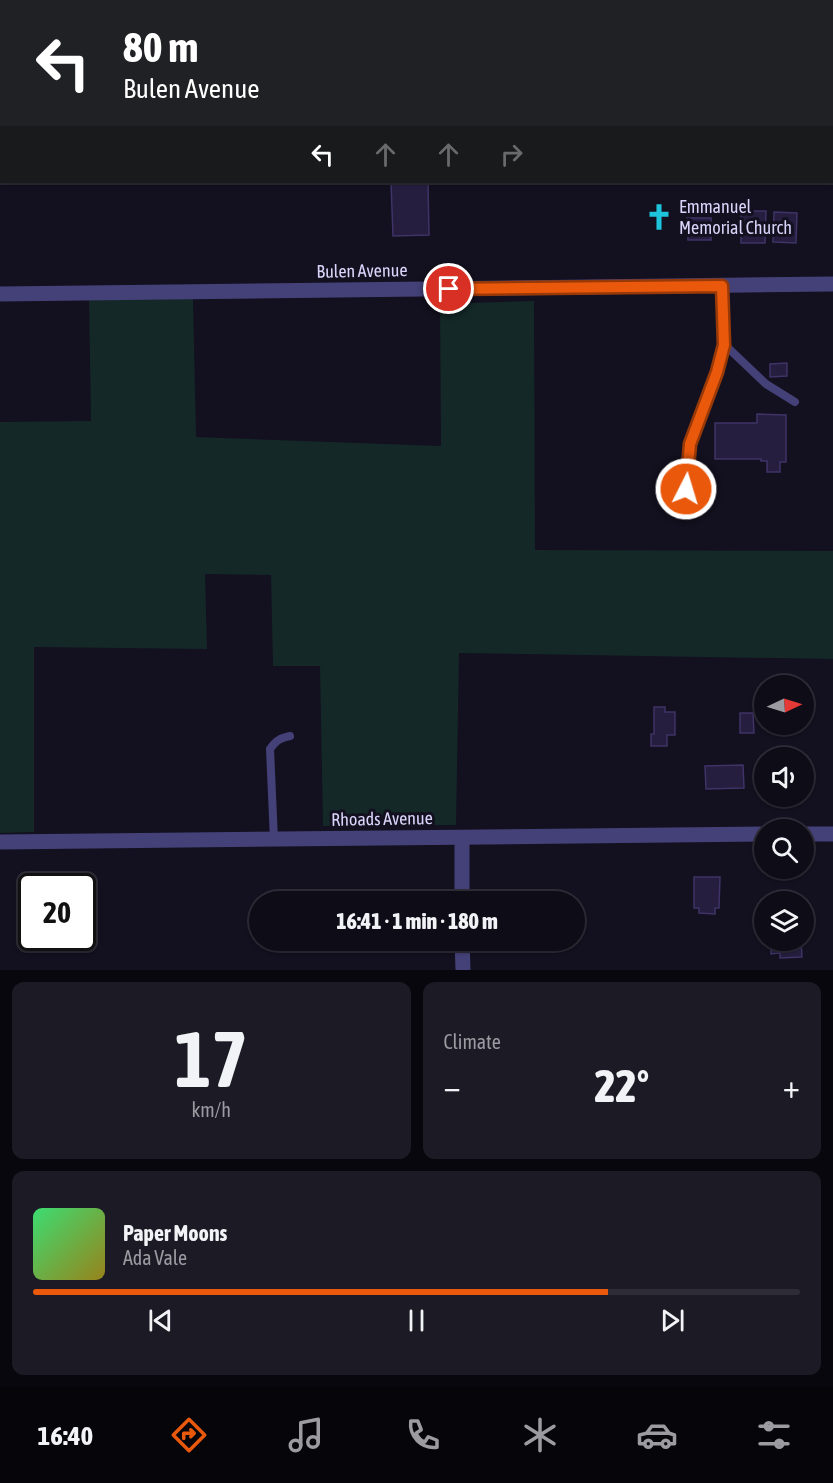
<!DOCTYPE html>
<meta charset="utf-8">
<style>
body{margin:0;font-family:"Asap Condensed",sans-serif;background:#1c1a24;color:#f1f3f6;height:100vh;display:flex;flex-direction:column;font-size:22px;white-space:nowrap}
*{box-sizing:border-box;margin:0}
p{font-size:20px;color:#9b9ba1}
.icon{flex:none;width:33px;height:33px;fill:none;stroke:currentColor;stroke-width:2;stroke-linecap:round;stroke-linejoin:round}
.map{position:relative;height:970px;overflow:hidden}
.drawer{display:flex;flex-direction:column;gap:12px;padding:12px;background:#08070d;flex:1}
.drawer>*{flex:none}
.banner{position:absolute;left:0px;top:0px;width:834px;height:183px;box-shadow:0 2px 4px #0004,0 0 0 2px #2e2c36;background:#202124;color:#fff;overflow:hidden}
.needle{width:39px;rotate:86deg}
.controls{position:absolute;left:754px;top:675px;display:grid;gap:12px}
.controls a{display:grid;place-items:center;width:60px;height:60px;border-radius:50%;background:#0e0c17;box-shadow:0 2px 4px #0004,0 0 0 2px #2e2c36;font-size:30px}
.speed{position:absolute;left:18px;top:873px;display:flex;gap:12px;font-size:30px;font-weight:700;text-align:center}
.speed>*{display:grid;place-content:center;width:78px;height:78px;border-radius:50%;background:#0e0c17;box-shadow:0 2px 4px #0004,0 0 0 2px #2e2c36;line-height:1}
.speed .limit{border:3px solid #111;border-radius:9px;background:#fff;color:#111}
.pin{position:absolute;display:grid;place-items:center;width:51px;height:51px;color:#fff;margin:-26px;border:3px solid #fff;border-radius:50%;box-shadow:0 2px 6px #0007}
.me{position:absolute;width:66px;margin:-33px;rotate:5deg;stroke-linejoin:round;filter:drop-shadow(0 0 4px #0008)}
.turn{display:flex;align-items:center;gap:21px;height:126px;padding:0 24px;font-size:27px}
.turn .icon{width:78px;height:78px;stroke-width:2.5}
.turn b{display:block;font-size:42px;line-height:51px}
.lanes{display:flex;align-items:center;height:57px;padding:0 24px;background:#0003;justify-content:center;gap:30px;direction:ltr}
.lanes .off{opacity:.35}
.big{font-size:45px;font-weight:800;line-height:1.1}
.drawer .card{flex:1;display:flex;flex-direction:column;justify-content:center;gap:9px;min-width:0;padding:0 21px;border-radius:12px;background:#1c1a24}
.drawer .dial{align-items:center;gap:0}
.dial b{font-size:78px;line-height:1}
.song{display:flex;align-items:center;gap:18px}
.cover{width:72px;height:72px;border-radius:9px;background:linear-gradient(135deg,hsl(140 70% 55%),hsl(50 70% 35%))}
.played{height:6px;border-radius:3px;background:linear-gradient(90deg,#ea580c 75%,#2e2c36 75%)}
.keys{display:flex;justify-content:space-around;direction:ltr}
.heat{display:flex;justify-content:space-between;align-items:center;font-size:33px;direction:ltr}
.drawer .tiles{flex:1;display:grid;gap:12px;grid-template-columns:1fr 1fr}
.card:last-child{grid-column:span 2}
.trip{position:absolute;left:249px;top:891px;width:336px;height:60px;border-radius:30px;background:#0e0c17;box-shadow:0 2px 4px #0004,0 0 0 2px #2e2c36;font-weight:800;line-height:60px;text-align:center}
.menu{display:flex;height:96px;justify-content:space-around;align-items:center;background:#060509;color:#9b9ba1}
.menu .icon{width:42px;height:42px}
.menu .active{color:#ea580c}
.menu b{font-size:27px;color:#f1f3f6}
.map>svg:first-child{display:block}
.green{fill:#142828}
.building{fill:#251e3e;stroke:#3f3367;stroke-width:1.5}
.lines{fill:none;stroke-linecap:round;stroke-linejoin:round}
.lane{stroke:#444178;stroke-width:8}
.street{stroke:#444178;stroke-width:15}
.secondary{stroke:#7d77ed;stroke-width:15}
.route-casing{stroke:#983908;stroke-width:15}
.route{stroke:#ea580c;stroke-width:10}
.labels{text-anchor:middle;stroke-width:6;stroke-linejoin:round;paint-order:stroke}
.poi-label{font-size:18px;fill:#d9d4f9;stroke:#13101f;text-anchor:start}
.street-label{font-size:18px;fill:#d9d4f9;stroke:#13101f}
</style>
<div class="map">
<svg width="833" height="970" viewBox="0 0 833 970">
<rect width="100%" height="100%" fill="#13101f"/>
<path class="green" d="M193,299L196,437L441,446L440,304L534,301L535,550L833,551V659L459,653L456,825L323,826L320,666H273L271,575L205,574L207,649L34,647V832L0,833V422L91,421L89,300Z"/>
<g class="building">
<path d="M391,182H428L429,235L393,236Z"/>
<path d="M741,211H766L765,243H741Z"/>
<path d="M774,212L797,213L796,243L773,242Z"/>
<path d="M687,218H711V240H688Z"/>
<path d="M787,363V376L770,377V364Z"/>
<path d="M757,414L786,415V462H780V472H767V461H761V459H715V423H757Z"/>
<path d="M654,707H665V712H675V735H667V746H651V734H654Z"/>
<path d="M740,713H753L754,733H740Z"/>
<path d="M743,765L744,788L706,789L705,766Z"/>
<path d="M694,877H720L719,908H715V914L699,913V908H694Z"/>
<path d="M779,940H801L802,957L780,958V953L771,954V945H779Z"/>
</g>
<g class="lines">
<g class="lane">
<path d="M708,2V0"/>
<path d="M722,286L725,345L766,384L795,402"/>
<path d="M686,489L690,444L706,405L717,372L725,345"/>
<path d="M274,840L270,749C276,740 281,738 290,736"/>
</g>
<g class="street">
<path d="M121,0V2"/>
<path d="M370,0V2"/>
<path d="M0,294L833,284"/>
<path d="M804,834H833"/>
<path d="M462,838V902"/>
<path d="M0,842L765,834"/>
<path d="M462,940L463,970"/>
</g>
<g class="secondary">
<path d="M832,7H833"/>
<path d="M0,15H2"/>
</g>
</g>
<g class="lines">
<defs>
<path id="route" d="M449,289L722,286L724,345L717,372L690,444L686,489"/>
</defs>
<use href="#route" class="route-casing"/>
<use href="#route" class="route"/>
</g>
<defs>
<symbol id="church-bare" viewBox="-9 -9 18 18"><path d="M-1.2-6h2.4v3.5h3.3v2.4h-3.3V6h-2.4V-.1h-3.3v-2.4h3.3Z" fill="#1dc4dc" stroke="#13101f" stroke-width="2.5" paint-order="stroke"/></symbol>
</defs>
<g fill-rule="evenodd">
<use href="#church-bare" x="640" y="198" width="38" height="38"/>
</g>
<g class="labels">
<g class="poi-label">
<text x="679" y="213">Emmanuel<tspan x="679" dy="21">Memorial Church</tspan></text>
</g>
<g class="street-label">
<text transform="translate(362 271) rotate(-1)" y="6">Bulen Avenue</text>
<text transform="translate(382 819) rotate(-1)" y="6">Rhoads Avenue</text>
</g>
</g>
</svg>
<div class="controls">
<a><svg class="needle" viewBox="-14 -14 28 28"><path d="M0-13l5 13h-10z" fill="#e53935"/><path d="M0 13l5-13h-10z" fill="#9b9ba1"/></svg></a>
<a><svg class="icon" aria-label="sound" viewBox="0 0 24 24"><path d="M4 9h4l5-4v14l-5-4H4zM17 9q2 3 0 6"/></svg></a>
<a><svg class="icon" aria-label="search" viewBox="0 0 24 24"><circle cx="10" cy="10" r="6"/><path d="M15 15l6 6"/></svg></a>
<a><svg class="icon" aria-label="layers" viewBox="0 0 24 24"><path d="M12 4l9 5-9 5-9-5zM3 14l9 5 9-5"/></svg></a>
</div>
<div class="speed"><div class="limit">20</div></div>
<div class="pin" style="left:449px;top:289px;background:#d93025"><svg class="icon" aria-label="arrive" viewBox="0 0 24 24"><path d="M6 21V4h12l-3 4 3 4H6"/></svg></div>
<svg class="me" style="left:686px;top:489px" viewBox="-20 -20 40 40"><circle r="17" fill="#ea580c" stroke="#fff" stroke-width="3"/><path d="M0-11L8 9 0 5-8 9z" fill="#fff"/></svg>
<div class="trip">16:41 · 1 min · 180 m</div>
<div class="banner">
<div class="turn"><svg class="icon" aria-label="left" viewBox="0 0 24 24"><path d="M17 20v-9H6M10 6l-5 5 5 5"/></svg><div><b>80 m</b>Bulen Avenue</div></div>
<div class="lanes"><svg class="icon" aria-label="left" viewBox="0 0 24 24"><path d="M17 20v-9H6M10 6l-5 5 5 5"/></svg><svg class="icon off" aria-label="ahead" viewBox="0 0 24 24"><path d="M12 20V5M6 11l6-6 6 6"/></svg><svg class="icon off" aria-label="ahead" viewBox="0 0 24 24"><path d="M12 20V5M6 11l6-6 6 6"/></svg><svg class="icon off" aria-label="right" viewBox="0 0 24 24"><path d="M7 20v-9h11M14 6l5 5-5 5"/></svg></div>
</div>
</div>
<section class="drawer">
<div class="tiles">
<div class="card dial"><b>17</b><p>km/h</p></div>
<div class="card"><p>Climate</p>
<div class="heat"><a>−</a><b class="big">22°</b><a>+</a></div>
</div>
<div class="card">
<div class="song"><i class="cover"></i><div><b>Paper Moons</b><p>Ada Vale</p></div></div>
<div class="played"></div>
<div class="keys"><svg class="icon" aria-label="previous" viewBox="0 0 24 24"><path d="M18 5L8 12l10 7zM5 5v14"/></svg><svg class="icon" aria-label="pause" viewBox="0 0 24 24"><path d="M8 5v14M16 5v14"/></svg><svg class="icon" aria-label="next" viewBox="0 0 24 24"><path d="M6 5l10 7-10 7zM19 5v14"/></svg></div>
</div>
</div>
</section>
<nav class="menu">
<b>16:40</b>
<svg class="icon active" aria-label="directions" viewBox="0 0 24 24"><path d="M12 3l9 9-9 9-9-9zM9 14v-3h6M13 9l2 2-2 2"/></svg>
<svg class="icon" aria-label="music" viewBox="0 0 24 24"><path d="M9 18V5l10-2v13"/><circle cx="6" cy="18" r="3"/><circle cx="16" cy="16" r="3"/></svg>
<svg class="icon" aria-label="phone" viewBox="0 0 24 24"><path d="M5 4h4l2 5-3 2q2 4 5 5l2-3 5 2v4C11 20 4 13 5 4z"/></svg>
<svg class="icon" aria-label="climate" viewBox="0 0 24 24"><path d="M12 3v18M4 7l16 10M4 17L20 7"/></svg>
<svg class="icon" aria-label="car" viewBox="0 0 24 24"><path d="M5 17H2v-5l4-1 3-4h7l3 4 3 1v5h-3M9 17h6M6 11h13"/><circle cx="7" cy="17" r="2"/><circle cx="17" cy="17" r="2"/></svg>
<svg class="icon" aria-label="filters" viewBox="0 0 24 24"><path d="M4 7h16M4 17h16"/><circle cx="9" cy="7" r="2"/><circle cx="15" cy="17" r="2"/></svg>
</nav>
